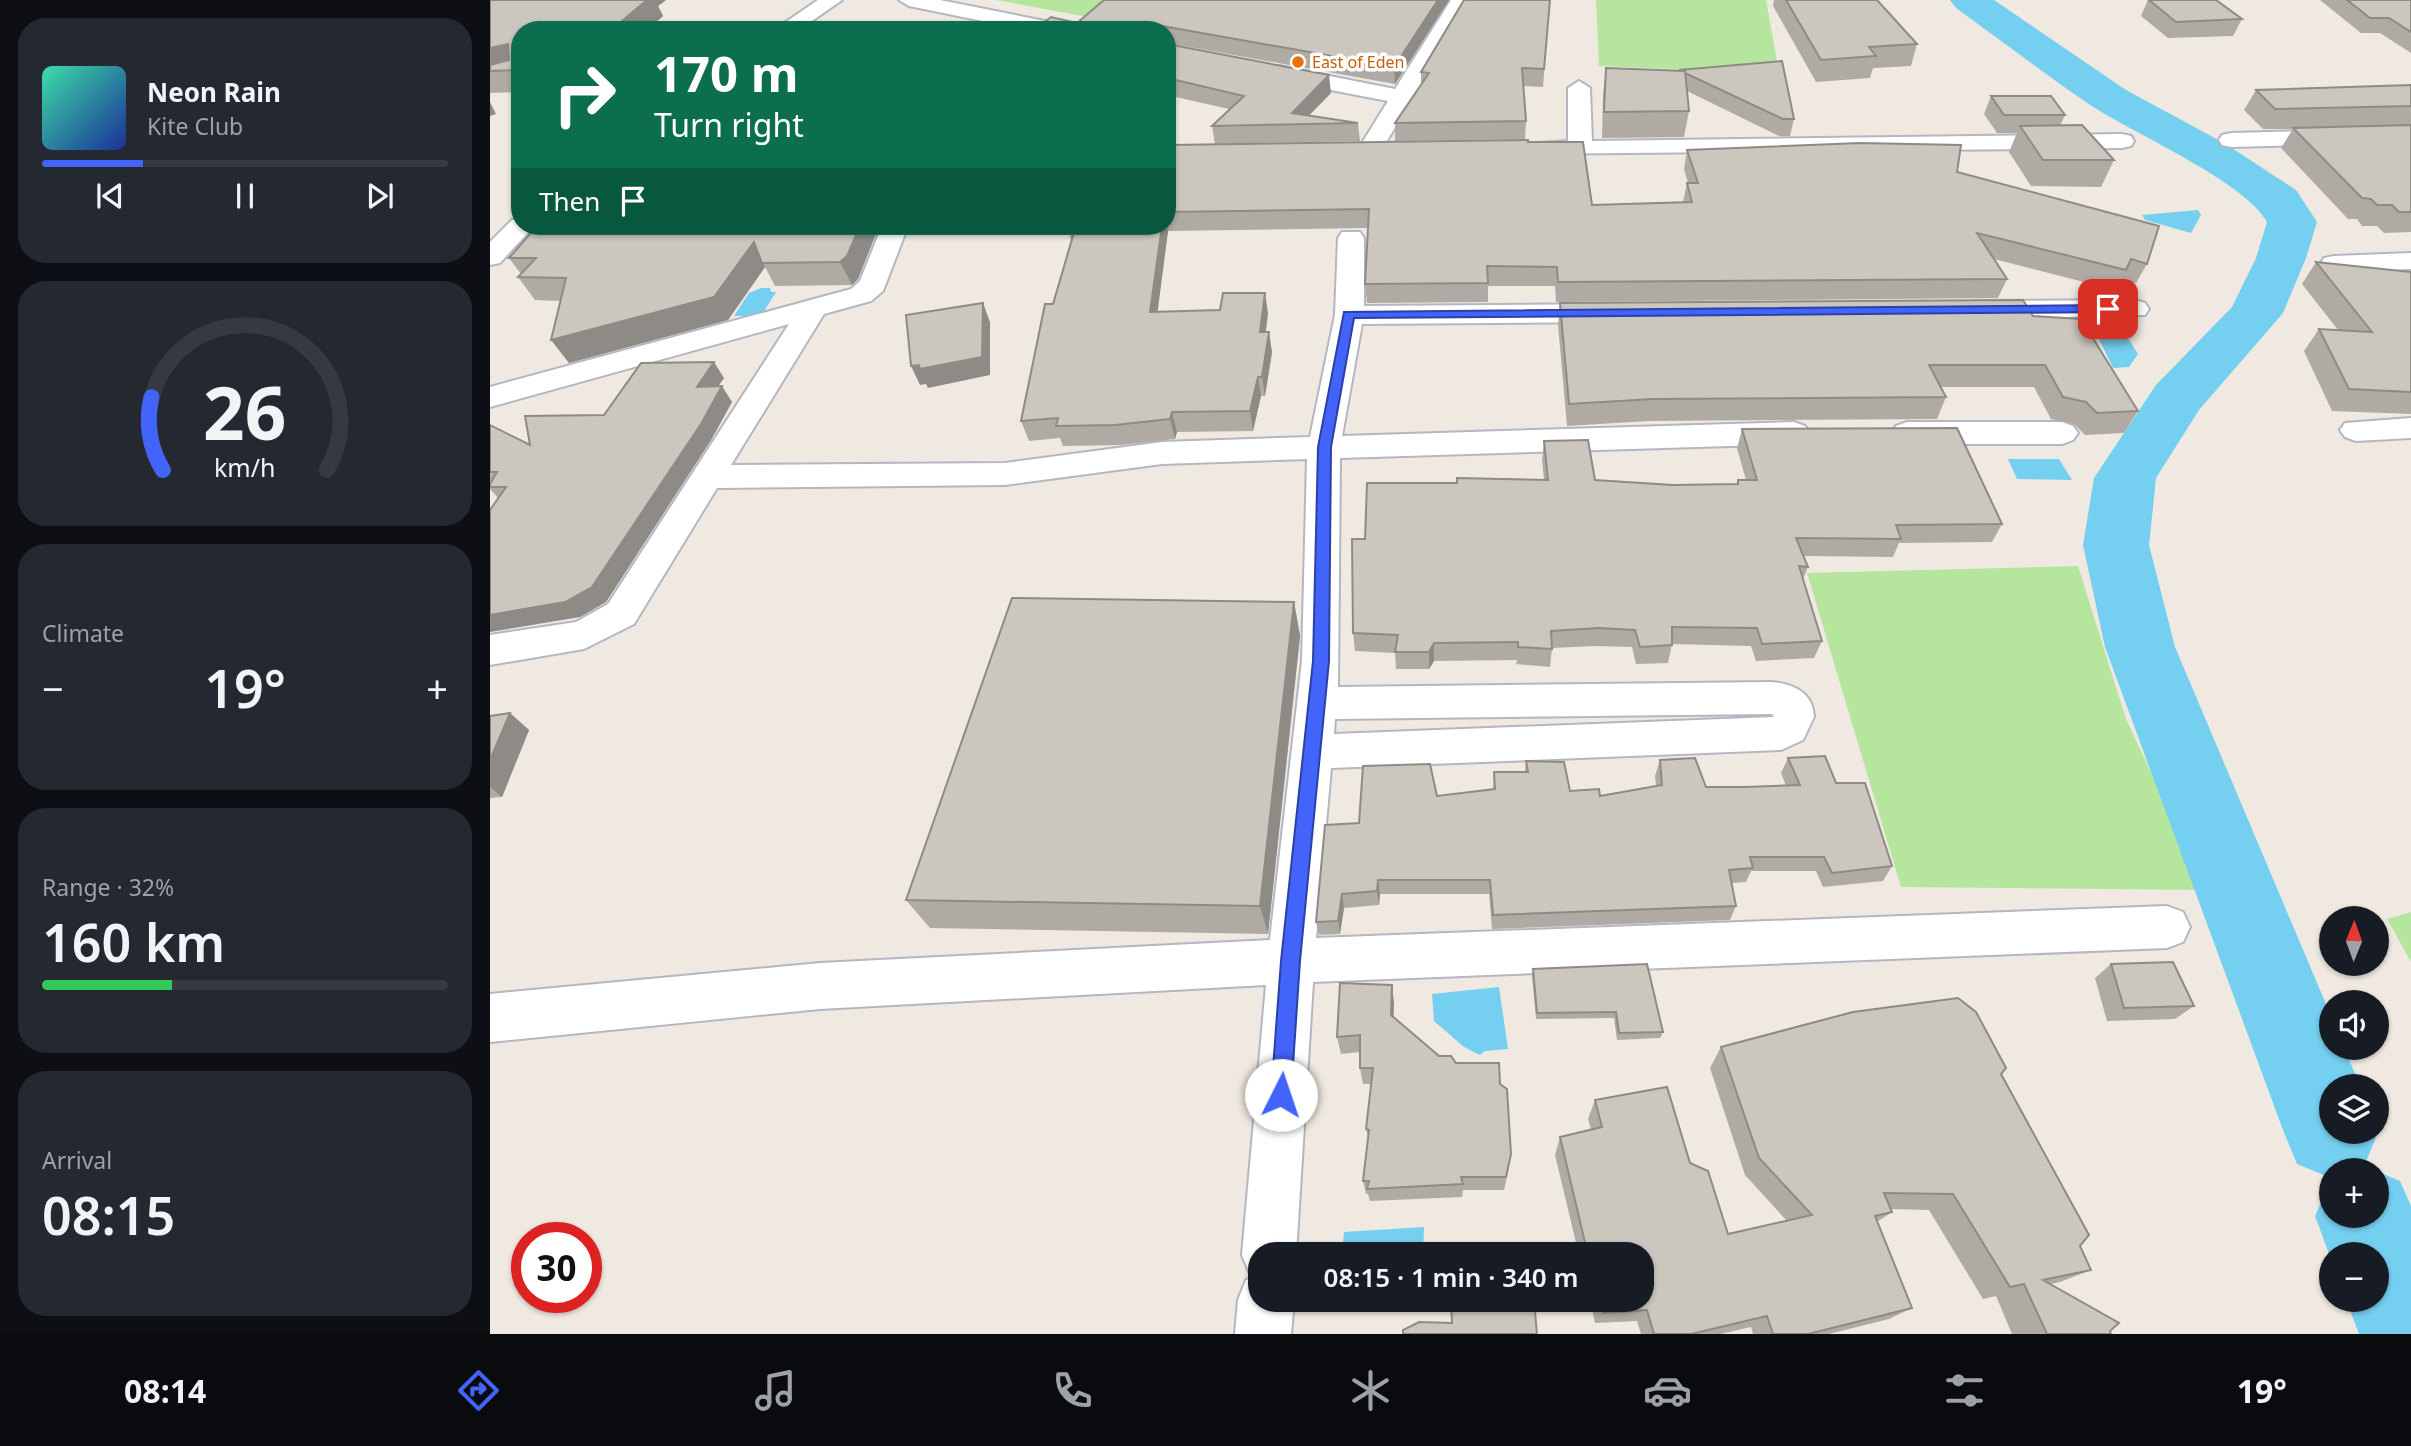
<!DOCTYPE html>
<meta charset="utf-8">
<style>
body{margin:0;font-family:"Noto Sans",sans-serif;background:#242831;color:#f1f3f6;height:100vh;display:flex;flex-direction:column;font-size:26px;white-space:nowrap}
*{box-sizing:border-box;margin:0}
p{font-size:23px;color:#9ea1a6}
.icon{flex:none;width:38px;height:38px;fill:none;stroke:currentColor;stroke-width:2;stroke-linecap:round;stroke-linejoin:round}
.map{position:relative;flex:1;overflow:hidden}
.drawer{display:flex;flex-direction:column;gap:18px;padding:18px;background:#0d0f14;width:490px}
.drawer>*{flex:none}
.banner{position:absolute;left:21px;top:21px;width:665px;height:214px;border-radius:28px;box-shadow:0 2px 5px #0004;background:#0b6e4f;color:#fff;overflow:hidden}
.needle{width:46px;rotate:1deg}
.buttons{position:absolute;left:1829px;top:906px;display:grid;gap:14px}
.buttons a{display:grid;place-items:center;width:70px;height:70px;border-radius:50%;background:#171b24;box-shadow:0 2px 5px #0004;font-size:35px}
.speed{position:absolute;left:21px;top:1222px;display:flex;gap:14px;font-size:35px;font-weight:700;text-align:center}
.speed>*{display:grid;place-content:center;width:91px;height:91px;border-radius:50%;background:#171b24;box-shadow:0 2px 5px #0004;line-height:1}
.speed .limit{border:10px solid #d22;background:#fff;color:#111}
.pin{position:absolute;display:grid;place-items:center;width:60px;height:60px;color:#fff;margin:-30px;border-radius:14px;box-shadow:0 4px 10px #0006}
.me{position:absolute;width:77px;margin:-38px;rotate:4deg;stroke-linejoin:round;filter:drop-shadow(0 0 5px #0008)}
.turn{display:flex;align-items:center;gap:24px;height:147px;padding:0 28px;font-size:32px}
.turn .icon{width:91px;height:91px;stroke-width:2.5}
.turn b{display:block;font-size:49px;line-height:60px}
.then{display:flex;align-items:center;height:66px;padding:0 28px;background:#0003;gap:14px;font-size:26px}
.big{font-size:52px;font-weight:600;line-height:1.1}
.drawer .card{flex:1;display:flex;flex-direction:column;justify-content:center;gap:10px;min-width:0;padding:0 24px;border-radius:28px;background:#242831}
.drawer .dial{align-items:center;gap:0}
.dial svg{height:182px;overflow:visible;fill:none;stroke:#363941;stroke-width:7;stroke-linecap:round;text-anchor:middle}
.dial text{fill:#f1f3f6;stroke:none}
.song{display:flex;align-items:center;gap:21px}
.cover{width:84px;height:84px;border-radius:10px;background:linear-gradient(135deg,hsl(160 70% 55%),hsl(230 70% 35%))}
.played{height:7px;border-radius:4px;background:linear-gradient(90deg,#4264fb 25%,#363941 25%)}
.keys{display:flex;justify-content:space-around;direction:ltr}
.heat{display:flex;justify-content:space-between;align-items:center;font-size:38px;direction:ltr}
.charge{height:10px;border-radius:5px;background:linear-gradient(90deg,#34c759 32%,#363941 0)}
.trip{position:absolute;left:758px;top:1242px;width:406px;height:70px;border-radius:28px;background:#171b24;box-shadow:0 2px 5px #0004;font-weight:600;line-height:70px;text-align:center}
.tab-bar{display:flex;height:112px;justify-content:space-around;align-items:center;background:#090b0e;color:#9ea1a6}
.tab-bar .icon{width:49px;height:49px}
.tab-bar .current{color:#4264fb}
.tab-bar b{font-size:32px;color:#f1f3f6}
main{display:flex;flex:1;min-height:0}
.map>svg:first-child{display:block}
.green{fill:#b6e59e}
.water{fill:#75cff0}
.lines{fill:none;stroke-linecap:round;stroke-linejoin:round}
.river{fill:#75cff0;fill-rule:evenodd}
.minor-casing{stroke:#b4b7c1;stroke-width:4}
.minor{fill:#fff;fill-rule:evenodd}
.wall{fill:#afaba4}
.shaded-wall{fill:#8e8b86}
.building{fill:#cbc7bf;stroke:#8e8b86;stroke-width:2}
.route{fill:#4264fb;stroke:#2b41a3;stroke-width:2}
.food-dot{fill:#e8710a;stroke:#fff;stroke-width:2.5}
.labels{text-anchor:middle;stroke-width:7;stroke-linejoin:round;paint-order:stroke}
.far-food-label{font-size:16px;fill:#c56008;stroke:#fff;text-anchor:start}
</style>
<main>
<section class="drawer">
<div class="card">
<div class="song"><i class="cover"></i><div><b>Neon Rain</b><p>Kite Club</p></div></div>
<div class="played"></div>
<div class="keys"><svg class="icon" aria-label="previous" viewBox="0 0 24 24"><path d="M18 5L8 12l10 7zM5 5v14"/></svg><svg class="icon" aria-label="pause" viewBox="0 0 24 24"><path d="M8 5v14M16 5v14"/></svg><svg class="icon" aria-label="next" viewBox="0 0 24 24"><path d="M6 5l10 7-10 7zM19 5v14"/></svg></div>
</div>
<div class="card dial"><svg viewBox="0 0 100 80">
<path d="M14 69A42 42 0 1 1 86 69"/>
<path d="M14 69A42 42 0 0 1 9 37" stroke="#4264fb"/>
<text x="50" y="56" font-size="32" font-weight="700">26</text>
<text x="50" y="72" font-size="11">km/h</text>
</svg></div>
<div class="card"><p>Climate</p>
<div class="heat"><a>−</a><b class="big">19°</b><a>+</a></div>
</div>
<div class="card"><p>Range · 32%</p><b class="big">160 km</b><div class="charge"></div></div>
<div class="card"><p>Arrival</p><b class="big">08:15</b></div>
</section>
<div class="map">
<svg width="1921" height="1334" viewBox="0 0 1921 1334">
<rect width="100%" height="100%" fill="#efe9e1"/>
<g class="green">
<path d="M506,0H631L609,19Z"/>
<path d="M1106,0H1276L1289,73L1109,66Z"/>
<path d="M1588,566L1636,719L1716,890L1411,887L1317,573Z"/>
<path d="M1921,912V962L1897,919Z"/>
</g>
<g class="water">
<path d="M1708,210L1711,215L1701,233L1655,220L1652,215Z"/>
<path d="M271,288H280L281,292H286L271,316H244L259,293Z"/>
<path d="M1608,337L1638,338L1648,354L1639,367L1623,368Z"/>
<path d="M1518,459H1569L1582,480L1527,479Z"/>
<path d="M1009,987L1018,1049L995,1051L990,1055L974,1047L944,1021L942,994Z"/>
<path d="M934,1227L933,1255H852L854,1232Z"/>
</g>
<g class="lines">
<g class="river">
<path d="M1460,0H1504L1636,90L1734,143L1806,190L1827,222L1816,258L1793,313L1709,410L1666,478L1659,545L1685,647L1841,1016V1048H1854L1871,1087H1841V1132H1886V1125L1889,1130L1875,1164L1858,1171H1841V1178L1807,1164L1793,1130L1615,647L1593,545L1604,478L1666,385L1742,307L1766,258L1777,222C1755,182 1647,135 1605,108C1557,76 1512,41 1466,8Z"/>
<path d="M1875,1166L1886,1171H1864Z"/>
<path d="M1886,1171L1910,1181L1921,1206V1334H1869L1856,1300H1886V1255H1841V1259L1825,1216L1841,1180V1216H1886Z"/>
</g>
<defs>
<g id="minor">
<path d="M328,0H352L309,30H284Z"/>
<path d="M409,0H450L570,24L580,30H537L419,6Z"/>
<path d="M961,0H981L888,156H870L867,151L898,101L789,80L778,73L789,66L905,89Z"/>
<path d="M1089,81L1100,88L1102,141L1632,134L1641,136L1644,141L1641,146L1632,148L1033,154L1030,149L1033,144L1078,141V88Z"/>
<path d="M1921,128V142L1741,147L1732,145L1729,140L1732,135L1741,133Z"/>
<path d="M30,218V226H44L10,263L0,265V242L22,220Z"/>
<path d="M392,226H418L393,291L381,301L334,314L241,465L515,463L672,442L820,437L845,315L848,238L852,232H870L874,238V306L1121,304L1131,307L1135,313L1131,319L1121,322L872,324L852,436L1304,422L1315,426L1320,433L1315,440L1304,444L850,458L848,687L1282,682C1303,684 1323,692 1324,717L1313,740L1291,750L841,768L826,938L1677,906L1693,912L1700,927L1693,942L1677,948L823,982L806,1255H770V1300H804L801,1334H745L748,1300L756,1280L765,1277L760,1274L752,1255L776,985L330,1009L0,1042V994L330,963L780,940L812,661L817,459L672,464L515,485L227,488L144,624L94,649L0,665V635L86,622L118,604L299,324L0,407V387L361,289L370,281ZM1282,714L1284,717L844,734L845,719Z"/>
<path d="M1921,253V269L1844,272L1834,270L1830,264L1834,258L1844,256Z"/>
<path d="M1645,300L1655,303L1659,309L1655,315L1486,319L1476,316L1472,310L1476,304L1486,301Z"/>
<path d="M1921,418V438L1866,441L1855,437L1850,430L1855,423Z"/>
<path d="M1417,422H1572L1583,426L1588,433L1583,440L1572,444H1417L1406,440L1401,433L1406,426Z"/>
</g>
</defs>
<use href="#minor" class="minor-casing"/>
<use href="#minor" class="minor"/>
</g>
<g class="wall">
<path d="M0,0H176L168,6L173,16L157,30H30V92L0,93Z"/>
<path d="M959,0L905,84L677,43V30H544L587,23Z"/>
<path d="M1060,0L1053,87L1033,86L1036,121L1035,139L905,141V123L931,84V72Z"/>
<path d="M1284,0H1387L1427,44L1421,66L1383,68L1380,78L1326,82L1283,6Z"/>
<path d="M1658,0L1752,19L1743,36L1678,38L1651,16Z"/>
<path d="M1830,0H1921V53L1890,33H1871Z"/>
<path d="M677,44L841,93L819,116L868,123L870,141L725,144L722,126L739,109L677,95Z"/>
<path d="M1116,68L1189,71L1304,119L1300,136H1289L1197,91L1199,111L1194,137L1112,138L1113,94Z"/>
<path d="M1921,85V232L1894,233L1887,226H1872L1867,219H1858L1791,148L1803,129H1773L1754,110L1766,90Z"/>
<path d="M1501,96L1575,115L1570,126L1624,160L1611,187L1541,186L1519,152L1527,133H1507L1494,114Z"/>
<path d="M1038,142L1102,205L1193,202L1197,183H1198L1194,169L1197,150L1467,172L1657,264L1646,283L1631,279L1625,290L1504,259L1517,279L1508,298L1066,302L1065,286H998V302L877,303L875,284L878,228L678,231L667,312L778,313L776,332L782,352L775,396H771L763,431L687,432L685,439L631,445L573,446L570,438L539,441L531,421L581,241L578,229L549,226H677V166Z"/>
<path d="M47,226H389L368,279L362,285L285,286L275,267L238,320L79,363L70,301L45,300L28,277L31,274L19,258Z"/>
<path d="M1826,262L1921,272V414L1842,411L1814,351L1829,329L1848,330L1812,284Z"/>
<path d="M1070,303L1543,316L1648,411L1634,433L1595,435L1584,424L1561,419L1544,387H1451L1456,397L1447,419L1159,421L1077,426L1068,325Z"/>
<path d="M234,378L228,386L242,402L221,440L116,602L90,617L8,498L0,489V425L40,445L114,415Z"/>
<path d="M1252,429L1512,524L1502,542L1409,543L1403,557L1313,556L1318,567L1313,579L1332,641L1324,658L1266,661L1261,646L1182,644L1178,663L1146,664L1142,647L1106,646L1062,648L1060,667L1026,664L1027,660L944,661L939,669H906L905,653L865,651L863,633L875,539L967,483L1054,480L1052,460L1054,441L1105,480L1183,485L1247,484L1248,480H1256L1247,448Z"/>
<path d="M804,602L810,636L778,934L440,928L416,900Z"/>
<path d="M20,713L39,730L12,797L0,798V716Z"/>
<path d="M1298,758L1346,783L1402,866L1393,881L1333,887L1326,871H1261L1256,882L1242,883L1246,906L1240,920L1002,929L999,894H890L889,905L854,908L850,934L829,935L826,922L869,823L947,796L1003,789L1004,772H1035L1036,761L1080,791L1110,796L1166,786L1165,776L1170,760L1216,787L1296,786L1291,773Z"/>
<path d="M1621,964L1704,1006L1685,1019L1617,1021L1605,978Z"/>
<path d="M1043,969L1173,1032L1170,1038L1127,1040L1124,1018L1046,1019L1042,976Z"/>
<path d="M904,1003L903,1017L949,1056L1010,1084L1019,1168L1014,1190H973L972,1197L880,1201L878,1194H876L873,1181L878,1137L876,1129L882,1084H873L870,1068V1052L851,1054L847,1037Z"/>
<path d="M1231,1047L1511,1074L1601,1270L1570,1282L1561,1284L1620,1331L1621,1334H1522L1506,1296L1493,1299L1439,1210L1401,1209L1402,1212L1387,1222L1422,1308L1399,1319L1339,1334H1263L1261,1327L1231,1334H1151L1147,1321L1105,1323L1100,1300H1152V1255H1089L1065,1155L1070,1137L1101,1129L1098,1119L1105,1100L1200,1163L1238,1234L1297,1221L1255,1175L1220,1068Z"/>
</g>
<g class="shaded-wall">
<path d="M146,0H176L168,6L173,16L157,30H121Z"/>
<path d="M948,0H959L905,84L904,67Z"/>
<path d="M18,44L30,62L0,71V48Z"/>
<path d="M839,75L841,93L810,124L802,113Z"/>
<path d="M0,102L6,114L0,116Z"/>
<path d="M370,226H389L368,279L362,285L350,262Z"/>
<path d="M672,226H677L678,231L665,332L660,312Z"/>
<path d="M264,242L275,267L238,320L79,363L61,340Z"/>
<path d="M775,293L778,313L773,352L770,332Z"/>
<path d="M493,303L500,322V375L438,388L436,384L430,385L421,366L429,365Z"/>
<path d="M779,332L782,352L775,396L772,377Z"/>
<path d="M224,362L234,378L217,402L207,387Z"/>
<path d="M768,377L771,396L763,431L760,411Z"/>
<path d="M232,386L242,402L221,440L116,602L90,617L0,632V615Z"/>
<path d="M682,412L687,432L685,439L680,419Z"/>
<path d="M804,602L810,636L778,934L770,906Z"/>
<path d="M944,643V661L939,669V652Z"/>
<path d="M20,713L39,730L12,797L0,787V760Z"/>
<path d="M888,880L890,894L889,905L887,891Z"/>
<path d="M852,894L854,908L850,934L848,921Z"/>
<path d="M902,985L904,1003L903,1033L901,1015Z"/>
</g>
<g class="building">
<path d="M0,0H157L121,30H30V70L0,71V65L19,60L18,44L0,48Z"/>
<path d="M614,0H948L904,67L672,26V30H544L561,17L587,23Z"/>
<path d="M974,0H1060L1054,69L1032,68L1036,121L905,123L939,73L931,72Z"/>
<path d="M1296,0H1387L1427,44L1379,47L1386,56L1331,60Z"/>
<path d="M1659,0H1726L1752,19L1686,22Z"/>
<path d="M1857,0H1921V32L1899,18H1880Z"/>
<path d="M677,44L839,75L802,113L868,123L722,126L754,96L677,78Z"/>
<path d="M1292,61L1304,119H1293L1195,73V71L1189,70Z"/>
<path d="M1116,68L1195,71L1199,111L1114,112Z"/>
<path d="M1921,85V106L1785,109L1766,90Z"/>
<path d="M1501,96H1561L1575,115H1514Z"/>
<path d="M1592,125L1624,160H1553L1530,126Z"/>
<path d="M1921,125V212H1909L1902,205H1887L1881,199L1872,198L1803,128Z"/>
<path d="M1038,140V142H1093L1102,205L1202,202L1197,183H1208L1197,150L1370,143L1471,145L1467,172L1669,226L1657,264L1641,259L1636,270L1487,233L1517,279L1068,282L1067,267L997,266L998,283L875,284L879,209L677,212V166L681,145Z"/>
<path d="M47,226H370L357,256L350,262L272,263L264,242L224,297L61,340L76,278L28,277L46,258H19Z"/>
<path d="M579,226H672L660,312L730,310L733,293H775L770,332H779L772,377H768L760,411L682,412L680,419L625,425L566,426L568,418L531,421L555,304H563L585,229H578Z"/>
<path d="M1826,262L1921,272V392L1859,389L1829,329L1882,332Z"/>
<path d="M1533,300L1543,316L1591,319L1648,411L1607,413L1596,402L1573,397L1555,365H1439L1456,397L1163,399L1079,404L1070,303Z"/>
<path d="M493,303L492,357L430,369L429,365L421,366L416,315Z"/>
<path d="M224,362L207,387L232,386L211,424L102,587L75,602L0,615V510L16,487H0V484L7,472H0V425L40,445L35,416L114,415L151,363Z"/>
<path d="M1467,428L1512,524L1406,525L1411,539L1306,538L1318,567L1309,566L1332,641L1272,644L1267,628L1182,627V645L1150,647L1145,630L1109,628L1061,631L1062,649L1028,647V642L944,643L939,652H905L908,635L863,633L862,539H875L877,483H967V478L1058,480L1054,441L1098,440L1105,480L1183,485L1248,484V480H1267L1252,429Z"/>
<path d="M522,598L804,602L770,906L416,900Z"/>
<path d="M20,713L0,760V716Z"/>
<path d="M1335,756L1346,783H1375L1402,866L1342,873L1334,857H1260L1263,868L1239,870L1246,906L1003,915L1000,880H888L887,891L852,894L848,921L826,922L835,825L869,823L873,766L940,764L947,796L1005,789L1004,772H1038L1036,761L1074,762L1080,791L1109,789L1110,796L1172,785L1170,760L1205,758L1216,787H1256L1310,785L1298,758Z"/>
<path d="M1683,962L1704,1006L1634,1008L1621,964Z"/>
<path d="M1157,964L1173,1032L1129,1033L1126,1012L1047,1013L1043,969Z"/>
<path d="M850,983L902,985L901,1015L949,1056H961L966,1063H1009L1010,1084L1017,1089L1021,1154L1016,1177H971L973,1184L877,1189L879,1181H873L879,1130L876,1129L883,1068H870V1035L847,1037Z"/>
<path d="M1468,998L1486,1012L1516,1068L1511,1074L1599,1235L1590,1246L1601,1270L1553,1280L1629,1323L1620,1331L1621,1334H1557L1534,1284L1520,1287L1463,1194L1394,1193L1402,1212L1385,1216L1422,1308L1318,1334H1283L1277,1316L1201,1334H1164L1157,1310L1113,1313L1110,1300H1152V1255H1098L1070,1137L1112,1127L1105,1100L1177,1087L1200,1163L1218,1171L1238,1234L1322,1215L1269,1158L1231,1047L1363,1012Z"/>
<path d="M1044,1247V1255H959V1251Z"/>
<path d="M961,1300H1044L1047,1334H913V1330L929,1322L962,1323Z"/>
</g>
<path class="route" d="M1618,305L1622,307V312L864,318L841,447L839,661L810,961L801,1095L798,1102L791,1105L784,1102L781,1095L791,961L823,661L828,447L854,312Z"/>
<circle class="food-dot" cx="808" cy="62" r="7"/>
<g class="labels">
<g class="far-food-label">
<text x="822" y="68">East of Eden</text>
</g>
</g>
</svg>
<div class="buttons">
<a><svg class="needle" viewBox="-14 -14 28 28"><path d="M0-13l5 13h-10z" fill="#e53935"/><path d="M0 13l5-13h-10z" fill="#9ea1a6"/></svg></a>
<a><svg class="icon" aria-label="sound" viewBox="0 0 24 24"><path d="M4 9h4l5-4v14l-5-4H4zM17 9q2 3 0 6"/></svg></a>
<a><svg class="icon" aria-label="layers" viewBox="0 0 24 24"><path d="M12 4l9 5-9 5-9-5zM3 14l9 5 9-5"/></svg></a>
<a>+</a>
<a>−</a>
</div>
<div class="speed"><div class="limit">30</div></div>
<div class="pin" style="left:1618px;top:309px;background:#d93025"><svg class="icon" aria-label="arrive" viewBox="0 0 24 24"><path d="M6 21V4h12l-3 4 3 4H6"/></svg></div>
<svg class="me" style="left:791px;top:1095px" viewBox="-20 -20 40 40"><circle r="19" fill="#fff"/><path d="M0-13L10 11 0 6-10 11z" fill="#4264fb"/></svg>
<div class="trip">08:15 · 1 min · 340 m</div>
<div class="banner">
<div class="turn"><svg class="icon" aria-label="right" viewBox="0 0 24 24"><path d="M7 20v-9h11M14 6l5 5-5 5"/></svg><div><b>170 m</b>Turn right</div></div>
<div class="then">Then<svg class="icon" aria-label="arrive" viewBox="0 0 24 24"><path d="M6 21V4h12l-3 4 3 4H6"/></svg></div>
</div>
</div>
</main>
<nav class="tab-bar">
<b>08:14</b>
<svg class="icon current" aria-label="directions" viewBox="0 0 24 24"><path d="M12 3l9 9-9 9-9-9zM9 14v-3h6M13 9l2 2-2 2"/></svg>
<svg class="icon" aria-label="music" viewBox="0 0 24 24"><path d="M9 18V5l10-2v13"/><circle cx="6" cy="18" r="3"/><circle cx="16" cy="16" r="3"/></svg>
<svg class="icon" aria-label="phone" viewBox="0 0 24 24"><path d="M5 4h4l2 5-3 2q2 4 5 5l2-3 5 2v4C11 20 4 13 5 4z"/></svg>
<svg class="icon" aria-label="climate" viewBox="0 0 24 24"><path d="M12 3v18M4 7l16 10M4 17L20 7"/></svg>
<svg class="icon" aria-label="car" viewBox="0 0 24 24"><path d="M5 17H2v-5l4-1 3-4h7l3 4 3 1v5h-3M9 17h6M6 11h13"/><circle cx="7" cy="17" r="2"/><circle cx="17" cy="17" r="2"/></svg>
<svg class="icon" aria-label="filters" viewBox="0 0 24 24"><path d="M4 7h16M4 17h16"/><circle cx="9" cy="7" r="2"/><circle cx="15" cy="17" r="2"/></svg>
<b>19°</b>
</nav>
